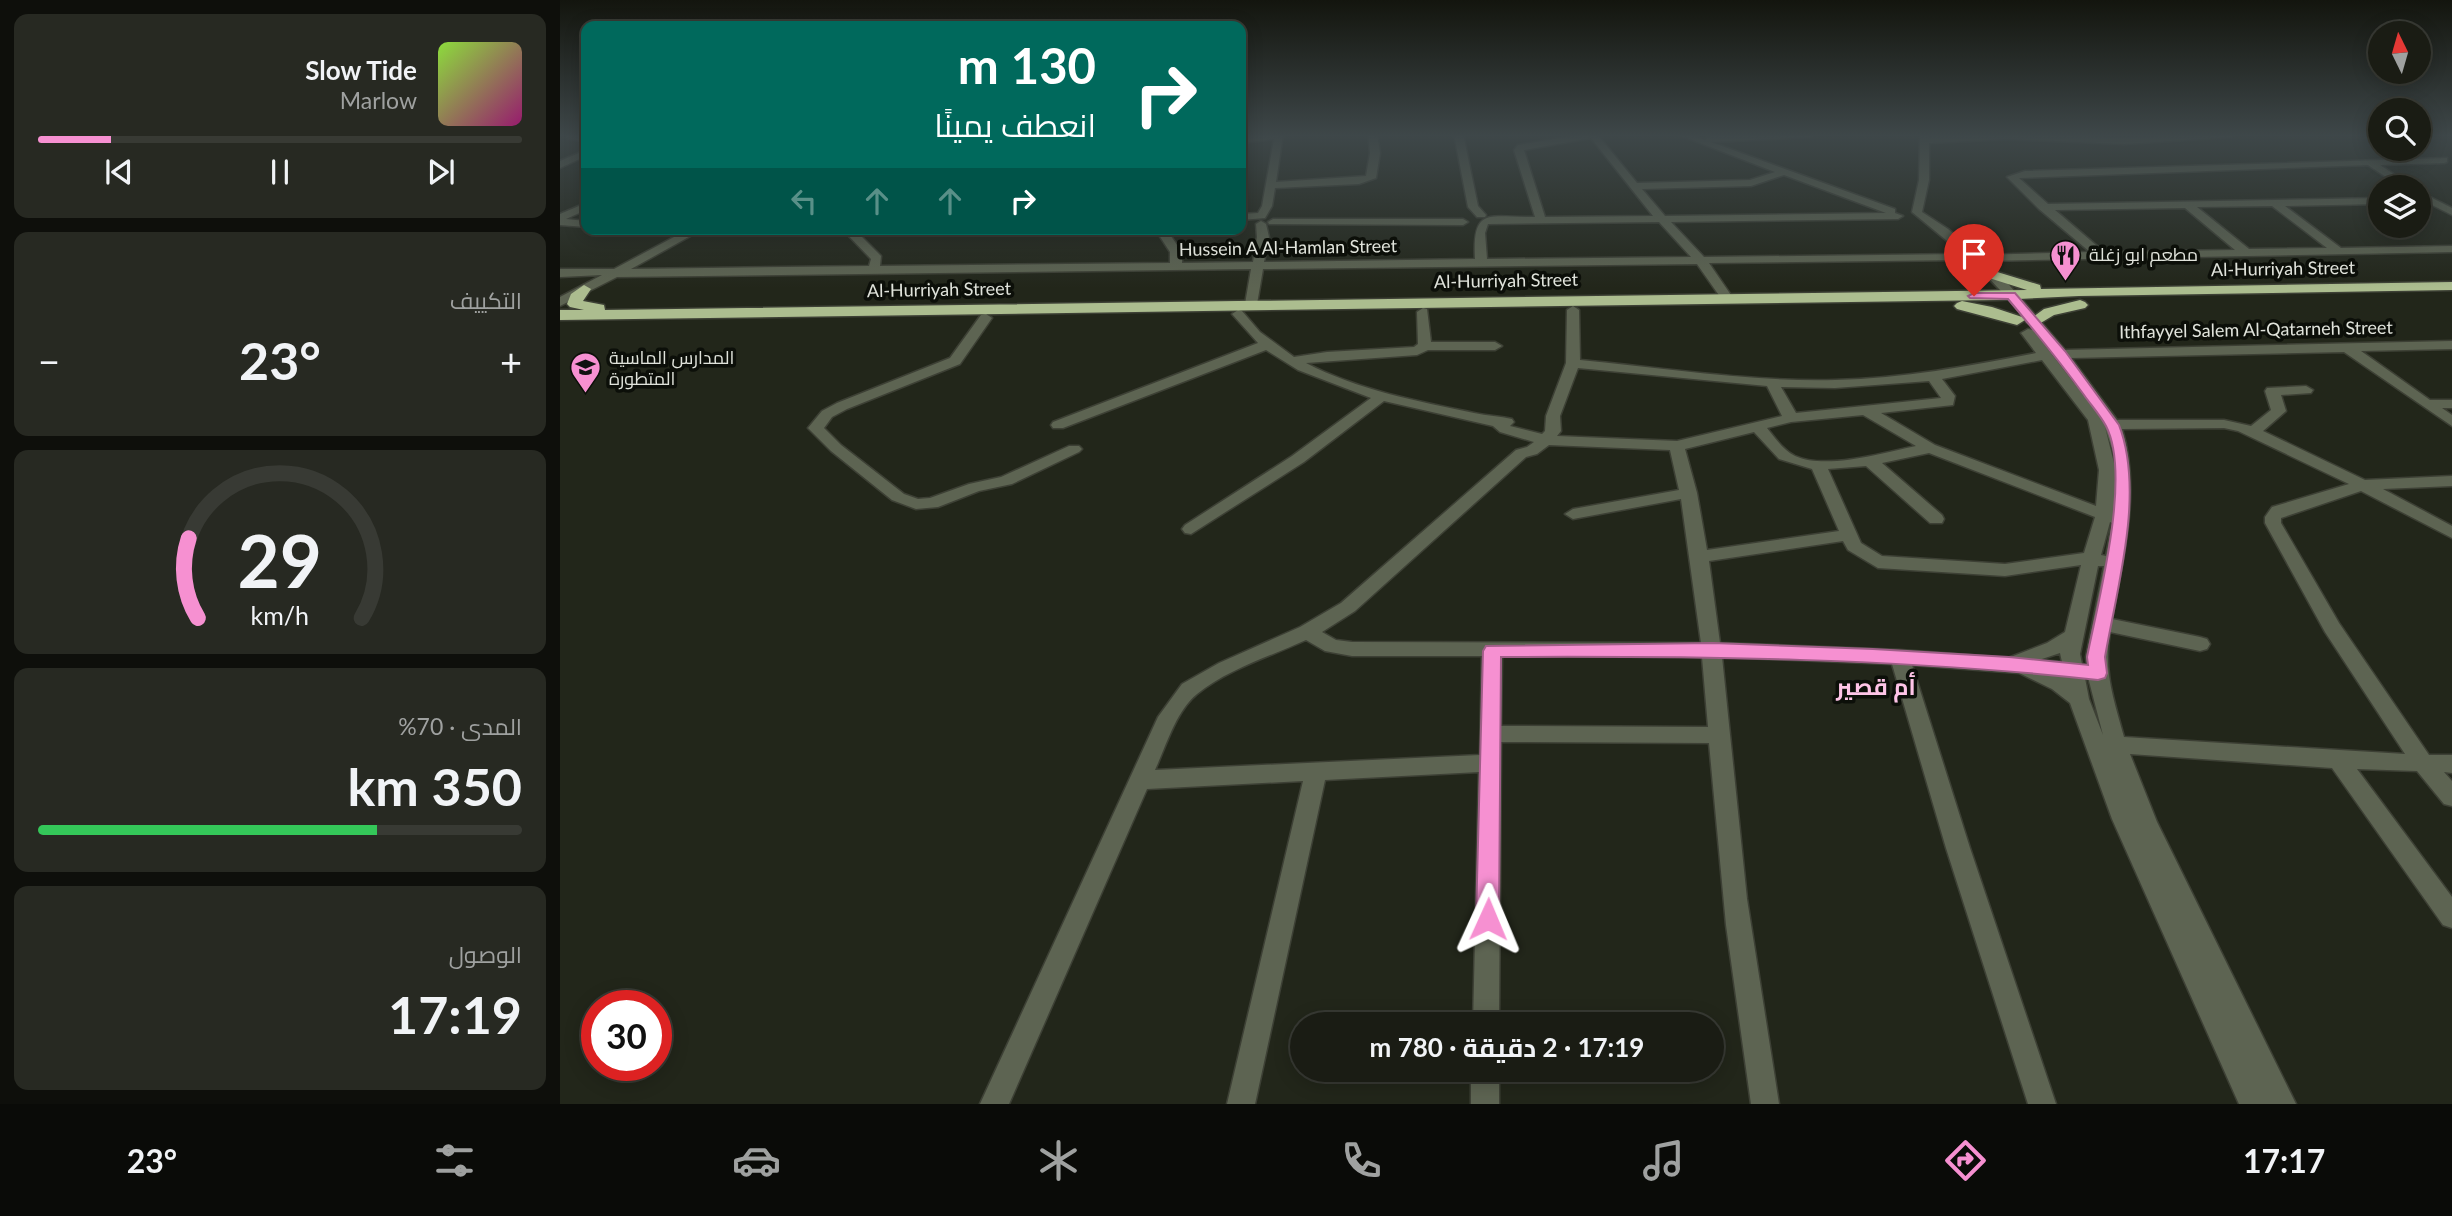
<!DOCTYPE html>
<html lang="ar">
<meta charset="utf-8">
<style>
body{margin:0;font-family:Lato,Cairo,sans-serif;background:#272922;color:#f1f3f6;direction:rtl;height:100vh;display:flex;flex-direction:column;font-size:26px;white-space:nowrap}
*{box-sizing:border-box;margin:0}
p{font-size:23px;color:#9fa1a0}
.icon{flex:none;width:38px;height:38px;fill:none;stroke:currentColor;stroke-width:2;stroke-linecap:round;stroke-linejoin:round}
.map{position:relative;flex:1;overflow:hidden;direction:ltr}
.drawer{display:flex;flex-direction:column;gap:14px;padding:14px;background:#0e0f0b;width:560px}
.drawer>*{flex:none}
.banner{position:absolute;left:21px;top:21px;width:665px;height:214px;border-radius:14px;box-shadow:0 4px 18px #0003,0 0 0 2px #383a34;direction:rtl;background:#00695c;color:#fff;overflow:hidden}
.needle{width:46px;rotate:355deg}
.buttons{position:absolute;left:1808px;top:21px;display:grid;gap:14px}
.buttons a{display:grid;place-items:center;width:63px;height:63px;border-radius:50%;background:#1a1c14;box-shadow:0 4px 18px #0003,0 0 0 2px #383a34;font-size:35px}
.speed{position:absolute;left:21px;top:990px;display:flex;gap:14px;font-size:35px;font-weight:700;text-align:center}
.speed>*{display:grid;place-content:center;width:91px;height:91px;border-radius:50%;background:#1a1c14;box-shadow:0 4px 18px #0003,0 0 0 2px #383a34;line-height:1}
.speed .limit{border:10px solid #d22;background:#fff;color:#111}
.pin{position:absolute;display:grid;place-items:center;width:60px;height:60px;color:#fff;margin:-72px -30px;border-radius:50% 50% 50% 0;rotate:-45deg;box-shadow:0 0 7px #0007}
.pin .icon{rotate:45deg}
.me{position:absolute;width:77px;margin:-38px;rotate:1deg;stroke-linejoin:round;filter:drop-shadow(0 0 5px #0008)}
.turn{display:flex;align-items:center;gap:24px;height:147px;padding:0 35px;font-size:32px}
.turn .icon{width:91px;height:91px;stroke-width:2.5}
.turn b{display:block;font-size:49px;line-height:60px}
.lanes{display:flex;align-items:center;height:66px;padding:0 35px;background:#0003;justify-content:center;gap:35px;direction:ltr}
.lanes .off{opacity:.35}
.big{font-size:52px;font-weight:700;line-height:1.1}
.drawer .widget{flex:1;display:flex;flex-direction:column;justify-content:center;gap:10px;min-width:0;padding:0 24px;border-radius:14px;background:#272922}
.drawer .dial{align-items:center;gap:0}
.dial svg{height:182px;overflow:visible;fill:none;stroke:#383a34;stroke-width:7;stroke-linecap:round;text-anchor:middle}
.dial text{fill:#f1f3f6;stroke:none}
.song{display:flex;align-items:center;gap:21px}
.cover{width:84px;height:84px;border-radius:10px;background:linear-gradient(135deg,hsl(90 70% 55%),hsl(320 70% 35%))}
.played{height:7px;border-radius:4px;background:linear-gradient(90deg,#f690d1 15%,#383a34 15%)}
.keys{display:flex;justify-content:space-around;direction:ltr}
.heat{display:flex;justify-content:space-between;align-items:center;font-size:38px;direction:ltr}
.charge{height:10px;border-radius:5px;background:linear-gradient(90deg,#34c759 70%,#383a34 0)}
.trip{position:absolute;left:730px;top:1012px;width:434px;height:70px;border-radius:35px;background:#1a1c14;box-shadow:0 4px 18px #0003,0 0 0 2px #383a34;font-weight:700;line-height:70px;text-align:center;direction:rtl}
.menu{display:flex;height:112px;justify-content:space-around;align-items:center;background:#0a0b08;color:#9fa1a0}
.menu .icon{width:49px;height:49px}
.menu .on{color:#f690d1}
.menu b{font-size:32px;color:#f1f3f6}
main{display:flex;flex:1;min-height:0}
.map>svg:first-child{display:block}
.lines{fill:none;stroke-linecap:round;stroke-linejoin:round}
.minor-casing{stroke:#3d4035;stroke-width:3}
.highway-casing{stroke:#3d4035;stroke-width:3}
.minor{fill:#5d6452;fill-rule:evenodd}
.highway{fill:#acbd8f;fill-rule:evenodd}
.route{fill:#f690d1;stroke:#a05e88;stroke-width:2}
.labels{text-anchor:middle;stroke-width:7;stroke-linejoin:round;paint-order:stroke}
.far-street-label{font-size:18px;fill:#e0e3db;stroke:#0c0f09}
.far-poi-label{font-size:18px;fill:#e0e3db;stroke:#0c0f09;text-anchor:start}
.neighbourhood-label{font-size:23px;font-weight:bold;fill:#fec4e7;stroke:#0c0f09}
</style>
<main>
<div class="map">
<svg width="1892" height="1104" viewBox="0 0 1892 1104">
<rect width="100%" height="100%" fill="#22261a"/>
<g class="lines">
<defs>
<g id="minor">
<path d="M6,134L26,136V142L6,138Z"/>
<path d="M723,134L716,182L806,176L810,153L808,134H817L820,153L816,178L799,184L715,188L712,206L705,218L681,220V214L698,213L702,206L714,139L681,143V137Z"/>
<path d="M894,134H903L918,206L926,215L925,217H917L908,207Z"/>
<path d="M1025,134H1037L1077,183L1190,180L1215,172L1117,134H1128L1145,140L1149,136L1254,134L1250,137L1151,142L1335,209V213L1343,216L1338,219L1111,222L1144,257L1403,254L1352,212L1359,180L1360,134H1368L1369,137L1455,134L1564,138L1676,134L1671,137L1564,144L1447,139L1369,143V180L1362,212L1388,229L1418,255L1530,252L1479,209L1447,177L1465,171L1887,158V162L1884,163L1820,165L1853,187H1841L1808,165L1459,178L1488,204L1820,198V204L1725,206L1781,248L1892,246V252L1425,261L1438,272L1505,350L1892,341V349L1801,351L1870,400H1892V408H1882L1892,415V426L1784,352L1511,358L1557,420H1664L1691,426L1711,410L1705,391L1707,388L1746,386L1753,390L1751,393L1721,395L1726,411L1703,431L1805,480L1892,476V486L1823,489L1892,526V538L1801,491L1721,518V523L1779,623L1869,755H1892V773L1884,772L1892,781V806L1884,804L1857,771L1797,769L1892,897V928L1883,925L1772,768L1570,754L1597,822L1736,1104H1679L1552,819L1510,703L1492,689L1459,673L1352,665L1410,848L1496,1104H1468L1386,848L1332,664L1162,657L1187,899L1219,1104H1191L1166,925L1149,743L941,742L939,1024H913L919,772L765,780L695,1104H667L743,781L587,789L449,1104H420L598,717L622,684L659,663L740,627L781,603L956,450L967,447L974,442L940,432L933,426L824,401L744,462L631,534L625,533L622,529L625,525L732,456L811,398L738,370L706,350L503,428H493L491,425L493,422L698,343L672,314L678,310L682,311L700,332L734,357L767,352L854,347L858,344L857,312L863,308L867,309L871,342H935L942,346L935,350H868L857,355L746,363C798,390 857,401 914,413C927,416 940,416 952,419L954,422L950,426L982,434L985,431L986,416L1006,363L1007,310L1013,306L1019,310L1020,360C1104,368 1191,382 1275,380C1344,378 1410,366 1476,353L1461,333L1468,329L1473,330L1531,405C1494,353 1455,300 1407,258L1402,260L1149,263L1173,298L1167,302L1163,301L1137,264L703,269L697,304L691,308L685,304L691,269L57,277L0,306V297L42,275L0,277V269H54L129,229H143L71,269L309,266L311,259L282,229H294L321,256L320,266L610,263V252L595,229H606L622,252V263L693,262L697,237L696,224L701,221L706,224L709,237L704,262L915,259C912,205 930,218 975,217L954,150L958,145ZM1031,138L1093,216L985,217L964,150ZM1224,175L1326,213L1105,216L1082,189L1191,186ZM1712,206L1767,248L1689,249L1637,207ZM1625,208L1675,250L1544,252L1495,210ZM1099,222L1131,257L927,259L925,233L928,224ZM1482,360L1528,420L1539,470L1536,506L1375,445L1321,413L1393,405L1395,396L1382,379ZM1018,368L1207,386L1222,416L1117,441L997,436L1001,431L1000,416ZM1369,381L1381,398L1236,413L1221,387L1275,388ZM1303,415L1356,446C1323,453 1266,470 1235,456C1223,450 1215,438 1207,428L1231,422ZM1545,427L1554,455V463ZM1664,428L1678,431L1789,484L1712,507L1705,517V523L1765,632L1845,754L1564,737C1554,700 1543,671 1550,632L1640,651L1647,649L1650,644L1647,639L1640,637L1552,619C1563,557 1581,491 1562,429ZM1194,432L1219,459L1252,469L1279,531L1147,550L1137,493L1125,449ZM989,445L1110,450L1119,490L1013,509L1005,514L1013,519L1121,499L1141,643L792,642L776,640L762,632L795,611L966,457L977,454ZM1369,453L1535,517L1524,553L1445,564L1322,556L1301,543L1268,469L1306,466L1370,523H1382L1384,519L1382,515L1322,463ZM1550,522L1552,523L1546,556L1541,555ZM1283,541L1288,550L1318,568L1445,576L1521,565L1505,632L1487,643L1448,658L1340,650L1160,643L1149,561ZM1538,566H1544L1526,657L1527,665L1522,664L1520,654ZM746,640L765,651L792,656H922L920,755L595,770C606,746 616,711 637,694C668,669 711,656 746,640ZM1500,653L1502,662L1479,660ZM942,656L1142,657L1148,727L941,726ZM1528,677L1529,681L1543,735L1529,699L1525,678Z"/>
<path d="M26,150V156L0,168V161Z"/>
<path d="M1858,191L1892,208V215L1858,198Z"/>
<path d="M26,203V210L6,219L26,221V227L0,225V214Z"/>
<path d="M713,219H903L908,222L903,225L709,224L708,222Z"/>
<path d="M426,314L432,318L400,364L287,409L272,417L264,428L281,445L344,494L358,499L370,498L409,484L441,477L509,446H519L522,449L519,452L452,484L419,491L378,507L356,509L332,500L271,451L248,428L262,411L277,403L390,358L421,315Z"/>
<rect x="911" y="1069" width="28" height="35"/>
</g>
<g id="highway">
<path d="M1434,271L1480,285L1481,289L1892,282V290L1519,296L1437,300L0,320V310H24L10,307L7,304L11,294L24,285L31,289L23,301L44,305L45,310L1467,290L1429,278L1427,275Z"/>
<path d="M1520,300L1525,302L1528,305L1525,308L1494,315L1474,327L1466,322L1484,309Z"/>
<path d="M1402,301L1432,307L1462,317L1465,320L1457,325L1397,309L1394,306L1397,303Z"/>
</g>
</defs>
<use href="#minor" class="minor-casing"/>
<use href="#highway" class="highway-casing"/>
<use href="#minor" class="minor"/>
<use href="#highway" class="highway"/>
</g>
<linearGradient id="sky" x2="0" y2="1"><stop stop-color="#13150e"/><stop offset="0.47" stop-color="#3e4749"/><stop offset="1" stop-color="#3e4749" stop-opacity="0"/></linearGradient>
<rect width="1892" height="288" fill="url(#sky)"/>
<path class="route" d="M1414,293H1455L1505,351L1559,425C1585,493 1557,587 1545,657L1547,673L1545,678L1538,680C1339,658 1141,656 941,657L939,919L936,927L928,930L919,927L916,919L923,651L926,646L1153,643L1313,649L1449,657L1528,665L1527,657C1538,601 1572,476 1546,426C1540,415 1531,405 1524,395C1500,362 1474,330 1448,299L1410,298L1408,296Z"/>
<defs>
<symbol id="restaurant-pin" viewBox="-11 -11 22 30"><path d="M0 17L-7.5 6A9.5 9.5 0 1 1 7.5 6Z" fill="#f690d1" stroke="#0c0f09"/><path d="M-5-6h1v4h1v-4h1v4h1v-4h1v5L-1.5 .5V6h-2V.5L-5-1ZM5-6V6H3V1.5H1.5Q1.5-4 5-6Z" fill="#111"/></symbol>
<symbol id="school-pin" viewBox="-11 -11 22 30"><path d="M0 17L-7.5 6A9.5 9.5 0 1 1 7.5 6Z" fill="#f690d1" stroke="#0c0f09"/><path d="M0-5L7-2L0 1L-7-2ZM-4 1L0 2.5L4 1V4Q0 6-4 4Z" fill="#111"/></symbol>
</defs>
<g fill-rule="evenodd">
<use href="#restaurant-pin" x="1488" y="238" width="35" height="47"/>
<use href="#school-pin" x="8" y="350" width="35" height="47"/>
</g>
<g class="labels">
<g class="far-street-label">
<text transform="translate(728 248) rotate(-1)" y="6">Hussein A Al-Hamlan Street</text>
<text transform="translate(1723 269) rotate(-1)" y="6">Al-Hurriyah Street</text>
<text transform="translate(946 281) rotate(-1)" y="6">Al-Hurriyah Street</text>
<text transform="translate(379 290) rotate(-1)" y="6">Al-Hurriyah Street</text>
<text transform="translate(1696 330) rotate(-1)" y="6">Ithfayyel Salem Al-Qatarneh Street</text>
</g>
<g class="far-poi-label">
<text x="1529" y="261">مطعم ابو زغلة</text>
<text x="49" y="364">المدارس الماسية<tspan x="49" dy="21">المتطورة</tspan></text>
</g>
<g class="neighbourhood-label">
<text x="1316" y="695">أم قصير</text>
</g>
</g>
</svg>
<div class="buttons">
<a><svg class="needle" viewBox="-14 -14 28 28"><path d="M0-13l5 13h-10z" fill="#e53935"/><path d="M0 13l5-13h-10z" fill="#9fa1a0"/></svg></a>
<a><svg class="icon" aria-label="search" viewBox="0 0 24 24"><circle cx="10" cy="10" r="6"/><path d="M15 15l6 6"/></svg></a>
<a><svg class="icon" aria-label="layers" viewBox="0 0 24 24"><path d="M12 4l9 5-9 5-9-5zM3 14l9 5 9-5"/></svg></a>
</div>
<div class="speed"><div class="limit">30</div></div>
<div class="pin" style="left:1414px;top:296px;background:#d93025"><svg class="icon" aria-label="arrive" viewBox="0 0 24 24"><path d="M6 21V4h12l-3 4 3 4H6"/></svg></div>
<svg class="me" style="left:928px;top:919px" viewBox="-20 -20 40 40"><path d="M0-17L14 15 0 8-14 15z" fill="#f690d1" stroke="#fff" stroke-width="4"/></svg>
<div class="trip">17:19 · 2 دقيقة · 780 m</div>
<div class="banner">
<div class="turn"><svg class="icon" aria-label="right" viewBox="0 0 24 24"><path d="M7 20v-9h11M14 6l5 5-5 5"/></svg><div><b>130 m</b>انعطف يمينًا</div></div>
<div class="lanes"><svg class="icon off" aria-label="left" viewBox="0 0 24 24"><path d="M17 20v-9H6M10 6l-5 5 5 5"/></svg><svg class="icon off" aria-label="ahead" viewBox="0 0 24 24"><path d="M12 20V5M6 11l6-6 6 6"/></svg><svg class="icon off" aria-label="ahead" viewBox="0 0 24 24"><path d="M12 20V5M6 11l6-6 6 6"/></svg><svg class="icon" aria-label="right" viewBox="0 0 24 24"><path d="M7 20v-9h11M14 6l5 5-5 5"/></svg></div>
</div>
</div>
<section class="drawer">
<div class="widget">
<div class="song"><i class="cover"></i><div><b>Slow Tide</b><p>Marlow</p></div></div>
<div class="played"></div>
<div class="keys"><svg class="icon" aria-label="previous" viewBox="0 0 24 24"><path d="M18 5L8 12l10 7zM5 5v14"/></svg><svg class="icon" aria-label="pause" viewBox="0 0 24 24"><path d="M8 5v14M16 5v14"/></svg><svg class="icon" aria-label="next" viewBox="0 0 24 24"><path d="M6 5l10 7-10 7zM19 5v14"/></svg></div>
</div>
<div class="widget"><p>التكييف</p>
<div class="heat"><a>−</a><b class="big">23°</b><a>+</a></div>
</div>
<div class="widget dial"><svg viewBox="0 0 100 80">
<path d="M14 69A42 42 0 1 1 86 69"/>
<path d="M14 69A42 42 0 0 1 10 34" stroke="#f690d1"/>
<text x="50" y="56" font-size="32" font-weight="700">29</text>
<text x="50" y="72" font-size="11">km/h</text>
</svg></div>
<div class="widget"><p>المدى · 70%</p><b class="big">350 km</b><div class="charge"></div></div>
<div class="widget"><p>الوصول</p><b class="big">17:19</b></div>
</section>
</main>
<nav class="menu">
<b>17:17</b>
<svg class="icon on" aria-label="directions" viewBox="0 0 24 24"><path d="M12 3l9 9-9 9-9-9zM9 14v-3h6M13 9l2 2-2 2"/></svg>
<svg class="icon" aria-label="music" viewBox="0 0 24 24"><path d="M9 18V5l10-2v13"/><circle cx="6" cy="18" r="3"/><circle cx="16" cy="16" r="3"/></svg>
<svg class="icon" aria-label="phone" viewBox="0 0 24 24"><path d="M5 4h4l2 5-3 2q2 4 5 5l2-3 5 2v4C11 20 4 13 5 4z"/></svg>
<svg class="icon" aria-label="climate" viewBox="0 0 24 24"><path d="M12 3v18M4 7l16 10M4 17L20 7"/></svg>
<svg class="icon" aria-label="car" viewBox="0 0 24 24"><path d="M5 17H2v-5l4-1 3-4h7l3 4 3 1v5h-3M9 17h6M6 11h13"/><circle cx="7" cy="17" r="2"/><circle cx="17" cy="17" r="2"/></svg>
<svg class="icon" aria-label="filters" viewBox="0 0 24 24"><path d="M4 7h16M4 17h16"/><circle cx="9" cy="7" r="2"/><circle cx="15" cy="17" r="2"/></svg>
<b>23°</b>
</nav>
